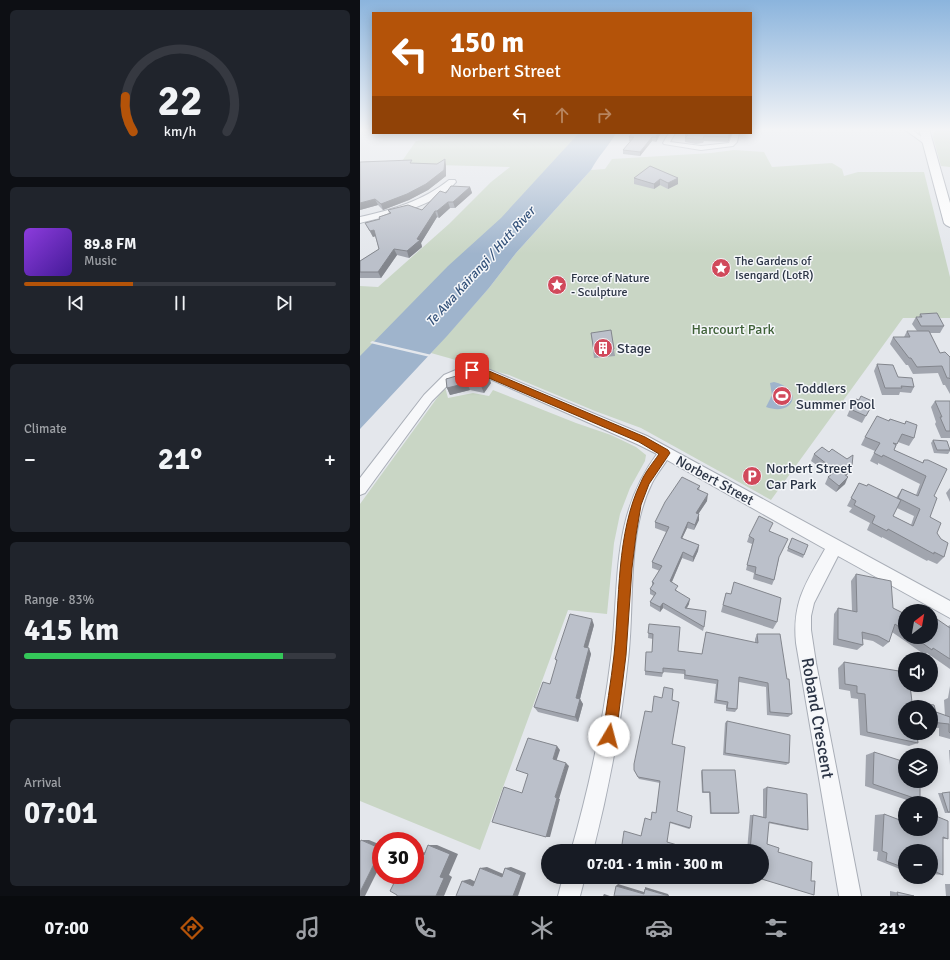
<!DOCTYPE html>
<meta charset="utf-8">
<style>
body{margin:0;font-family:Signika,sans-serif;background:#20242c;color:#f1f3f6;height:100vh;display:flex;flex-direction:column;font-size:15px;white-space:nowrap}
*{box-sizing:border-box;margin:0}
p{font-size:13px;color:#9ea1a6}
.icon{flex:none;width:22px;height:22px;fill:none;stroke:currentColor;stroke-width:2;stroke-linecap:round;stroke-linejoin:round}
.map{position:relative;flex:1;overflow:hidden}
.drawer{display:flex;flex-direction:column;gap:10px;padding:10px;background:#0d0f14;width:360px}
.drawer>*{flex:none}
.hud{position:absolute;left:12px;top:12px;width:380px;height:122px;border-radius:0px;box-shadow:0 2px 10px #0003;background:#b45309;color:#fff;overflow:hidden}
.needle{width:26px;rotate:31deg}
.controls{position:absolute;left:538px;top:604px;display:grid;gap:8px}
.controls a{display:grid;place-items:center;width:40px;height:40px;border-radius:50%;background:#171b24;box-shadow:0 2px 10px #0003;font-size:20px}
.speed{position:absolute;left:12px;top:832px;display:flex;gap:8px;font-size:20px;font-weight:700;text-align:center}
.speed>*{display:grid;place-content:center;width:52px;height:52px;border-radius:50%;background:#171b24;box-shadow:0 2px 10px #0003;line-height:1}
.speed .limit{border:6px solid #d22;background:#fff;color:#111}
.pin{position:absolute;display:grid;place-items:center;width:34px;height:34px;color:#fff;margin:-17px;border-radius:8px;box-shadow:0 2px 6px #0006}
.me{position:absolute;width:44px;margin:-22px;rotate:8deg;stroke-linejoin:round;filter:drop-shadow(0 0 3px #0008)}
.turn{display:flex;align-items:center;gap:14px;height:84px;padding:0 12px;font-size:18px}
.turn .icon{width:52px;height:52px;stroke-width:2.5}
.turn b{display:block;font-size:28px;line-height:34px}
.lanes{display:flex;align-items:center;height:38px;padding:0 12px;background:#0003;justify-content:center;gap:20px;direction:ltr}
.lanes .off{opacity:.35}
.big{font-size:30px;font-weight:700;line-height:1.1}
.drawer .widget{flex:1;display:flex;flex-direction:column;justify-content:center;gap:6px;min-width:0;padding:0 14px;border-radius:6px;background:#20242c}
.drawer .dial{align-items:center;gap:0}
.dial svg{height:104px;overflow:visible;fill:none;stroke:#363941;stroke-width:7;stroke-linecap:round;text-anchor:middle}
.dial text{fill:#f1f3f6;stroke:none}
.song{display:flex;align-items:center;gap:12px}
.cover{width:48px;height:48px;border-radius:6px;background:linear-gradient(135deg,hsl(270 70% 55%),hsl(260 70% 35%))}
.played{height:4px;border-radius:2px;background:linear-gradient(90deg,#b45309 35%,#363941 35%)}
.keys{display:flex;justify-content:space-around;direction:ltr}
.heat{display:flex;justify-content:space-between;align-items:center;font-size:22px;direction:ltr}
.charge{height:6px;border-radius:3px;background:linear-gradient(90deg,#34c759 83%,#363941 0)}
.trip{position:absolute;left:181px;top:844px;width:228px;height:40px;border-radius:20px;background:#171b24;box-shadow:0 2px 10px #0003;font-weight:700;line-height:40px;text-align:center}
.tabs{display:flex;height:64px;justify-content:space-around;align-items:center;background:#090b0e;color:#9ea1a6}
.tabs .icon{width:28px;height:28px}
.tabs .active{color:#b45309}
.tabs b{font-size:18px;color:#f1f3f6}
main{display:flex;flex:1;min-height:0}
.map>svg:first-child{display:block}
.green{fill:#c9d6c5}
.water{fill:#9fb4cc}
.pier{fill:#e4e7ec}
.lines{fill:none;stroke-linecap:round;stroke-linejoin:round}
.street-casing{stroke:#a9aeb7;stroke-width:2}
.secondary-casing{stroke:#a9aeb7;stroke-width:2}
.street{fill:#f7f8fa;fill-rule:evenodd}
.secondary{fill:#fff;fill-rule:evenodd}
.wall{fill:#a1a5ae;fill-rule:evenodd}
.shaded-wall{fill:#83868d}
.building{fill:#bbc0ca;stroke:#83868d}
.route{fill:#b45309;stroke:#753606}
.labels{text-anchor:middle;stroke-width:3;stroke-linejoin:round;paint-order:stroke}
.far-poi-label{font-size:12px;fill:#2b3445;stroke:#f4f6f9;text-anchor:start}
.far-water-label{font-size:13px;font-style:italic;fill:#34527a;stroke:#f4f6f9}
.park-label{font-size:14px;fill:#3f6138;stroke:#f4f6f9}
.poi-label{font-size:14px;fill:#2b3445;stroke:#f4f6f9;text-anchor:start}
.street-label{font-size:14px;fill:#2b3445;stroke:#f4f6f9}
.near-street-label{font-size:17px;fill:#2b3445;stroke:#f4f6f9}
</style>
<main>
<section class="drawer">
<div class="widget dial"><svg viewBox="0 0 100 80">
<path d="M14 69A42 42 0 1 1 86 69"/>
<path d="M14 69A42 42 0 0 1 8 42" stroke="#b45309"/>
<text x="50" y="56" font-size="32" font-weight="700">22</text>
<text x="50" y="72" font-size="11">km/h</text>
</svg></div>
<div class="widget">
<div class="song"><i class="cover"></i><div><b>89.8 FM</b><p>Music</p></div></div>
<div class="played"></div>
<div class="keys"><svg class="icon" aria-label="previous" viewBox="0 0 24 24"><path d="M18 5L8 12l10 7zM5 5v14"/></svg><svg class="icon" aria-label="pause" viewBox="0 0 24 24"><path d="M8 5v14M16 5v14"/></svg><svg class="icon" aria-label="next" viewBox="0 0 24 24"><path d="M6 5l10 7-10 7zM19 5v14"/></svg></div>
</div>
<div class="widget"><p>Climate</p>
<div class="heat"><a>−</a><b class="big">21°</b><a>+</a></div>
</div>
<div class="widget"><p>Range · 83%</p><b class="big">415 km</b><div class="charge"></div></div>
<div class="widget"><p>Arrival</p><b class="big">07:01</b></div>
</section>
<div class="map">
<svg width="590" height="896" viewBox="0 0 590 896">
<rect width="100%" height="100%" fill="#e4e7ec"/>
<g class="green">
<path d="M575,129H590V167L581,166L573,137Z"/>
<path d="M111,133H219L170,190L0,367V286L18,287L89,224L131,182L150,167L40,164L56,141Z"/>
<path d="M374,150L404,152L412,167L472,163L482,169L484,176L498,172H564L590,277V318H543L411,500L281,428L235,411L149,375L71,353L129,288L156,253L231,170L245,169L252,159L351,153Z"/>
<path d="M85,387L88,398L113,393L129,396L133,390L216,423L251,435L276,447L286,455L285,461L270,488L260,514L254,543L247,614L208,610L120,850L0,801V504Z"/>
</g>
<g class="water">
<path d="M219,133H256C249,146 238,156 231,170L156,253L129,288L87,336L0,429V356L88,266L141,218Z"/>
<path d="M414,382C445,389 434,417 406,407L412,395L410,383Z"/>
</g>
<path class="pier" d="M12,341L72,355L70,357L10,343Z"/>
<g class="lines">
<defs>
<g id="street">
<path d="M544,129H551L571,144L566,145Z"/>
<path d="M309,133H315L310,142L341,146L369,143L373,133H379L377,142L373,146L341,150L304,144L303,143Z"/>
<path d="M89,180H95L96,182C75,207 30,215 0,223V217C32,210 63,201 89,180Z"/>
<path d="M112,366L130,370L287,436L590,601V618L478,556L454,603L451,616V630L456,663L501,896H479L436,643C432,602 446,583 465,549L307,460C302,468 296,475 292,483C266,535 275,603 268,660C261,724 249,788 233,851H211C229,788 243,723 251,658C260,585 250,517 297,454L277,444L123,376L108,373L92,381L72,401L5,493L0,495V478L64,395L84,375L103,367L107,368Z"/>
<path d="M203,877H225L220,896H198Z"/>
</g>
<path id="secondary" d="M559,129H569L590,203V227L586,225L584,223Z"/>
</defs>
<use href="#street" class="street-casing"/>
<use href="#secondary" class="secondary-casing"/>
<use href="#street" class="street"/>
<use href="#secondary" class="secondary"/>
</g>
<g class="wall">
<path d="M301,133L296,142L292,141L280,156L263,154V150L271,141H269V137Z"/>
<path d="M326,133H372L368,142L344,141L343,143L336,144L325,142V134Z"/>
<path d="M0,162L53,163L86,165V176L68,190L49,200L23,210L18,205L0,210Z"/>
<path d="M274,178H318V184L308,189L300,185L294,189L274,184Z"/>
<path d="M110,187L112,193L95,208H90L79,218L77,217L61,243L62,247L49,258L37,255L21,278H0V261L19,249L15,236L13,237L5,223L20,219L19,217L29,213L28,210H62L86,193Z"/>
<path d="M560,314L584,326L580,333H570L580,353L590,357V394L585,385H583L578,373L553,374L548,365H546L530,344L533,337H544L547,331H557L552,324L556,317H559Z"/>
<path d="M231,333L254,349L255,356L234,358Z"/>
<path d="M517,364L554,387L551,393L540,392L539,395H522L514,371Z"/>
<path d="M86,379L131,383L124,393L110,390L90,395L87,388Z"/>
<path d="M575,401H590V438H581L575,424L576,422L571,407Z"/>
<path d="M512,405L502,423L487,416L490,409Z"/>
<path d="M530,419L544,424L546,421L554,438L549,446L538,442L534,450L562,463L564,460L574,496L570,517L577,533L584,557L577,564L568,560L567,561L522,537V538L507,530L510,523L489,512L492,508L487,506L499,483L507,486L536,498L542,489L556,495L560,484L518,463V465L510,461L515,451L501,445L505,437L529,420ZM537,508L554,516L551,525L533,516Z"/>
<path d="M573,440L590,449V451L588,454L574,453L571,443Z"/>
<path d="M469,452L492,466L489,473L486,476L485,484L476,492L465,484L468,477L471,475L451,461L454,454Z"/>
<path d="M340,486L339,490L347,501L338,514H339V520L334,530L327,528L322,538L339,545L338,551L333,562L322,558L312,582L317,591L329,604L327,608L344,627L343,631L303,608L300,612L290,606V602L294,596L290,594V589L292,586V582L300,571L292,568V562L306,532L295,528V522Z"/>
<path d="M590,488V502L586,493Z"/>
<path d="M410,531L419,558L414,580L412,585L393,579L394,573L386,570L392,544L387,542L389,536Z"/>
<path d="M432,538L444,555L443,558L427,551Z"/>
<path d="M496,574L533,608L545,614V637H571L590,625V669L567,653L565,655L532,632L529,642L523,647L513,641L503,639V645L497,650L473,645L474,614L478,608L492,611L491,581Z"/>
<path d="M366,593L370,594L417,622L413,629L361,612Z"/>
<path d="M556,605L565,611H549Z"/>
<path d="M289,624L318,651L342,654L346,632L395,643V639L397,634L432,714L428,717L407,715L406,687L379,682L377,709L375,712L366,711V705L354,703L356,684L324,679V674L303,672L302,677L285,675V671L292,652L293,639L288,638Z"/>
<path d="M234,625L228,648L231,654L220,699L223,704L218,722L178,712L174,707L190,684L197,662L195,659Z"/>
<path d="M484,662L543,672L542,665L545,663V685H550L552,702L574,705L576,712L585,716L584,700L588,698L590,686V739L579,736V728L571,727V707H545V733H557L558,743L549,746L500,735L498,699L491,698L490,691L479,689L478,668Z"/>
<path d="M312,700V744L317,811L330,828L329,829L310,823L281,836L291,820L296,813L300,783L279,779L274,770L292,712Z"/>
<path d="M367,721L429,763L426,765L363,755L365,723Z"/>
<path d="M589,750H590V765Z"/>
<path d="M557,751L567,755H553L554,752Z"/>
<path d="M514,752L560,800L550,801L505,786L506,755Z"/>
<path d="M342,770L379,813L377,814H350L349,793H342L341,772Z"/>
<path d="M407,787L448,830H443L408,823L407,844L418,852L451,880L402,851H387L390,815H393L403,817V789Z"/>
<path d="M578,793H582L590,813H585Z"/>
<path d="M524,814L545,829H571L588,839H583V875L571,874V851H545V871L517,860L518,852L513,851L515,815Z"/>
<path d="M585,884H590V896H586Z"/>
<path d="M530,891L554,896H530Z"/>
</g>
<g class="shaded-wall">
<path d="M298,133H301L296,142V137Z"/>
<path d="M370,133H372L368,142V137Z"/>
<path d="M292,137V141L280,156V152Z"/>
<path d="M85,159L86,165V176L68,190L49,200L23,210L21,204Z"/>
<path d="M318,178V184L308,189V183Z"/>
<path d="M300,179V185L294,189V184Z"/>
<path d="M110,187L112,193L95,208L93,202Z"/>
<path d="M15,199L18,205L0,210V203Z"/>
<path d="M88,202L90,208L79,218L77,211Z"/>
<path d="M75,211L77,217L61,243L62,247L49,258L47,251L57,239Z"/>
<path d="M14,230L16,236L13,237L10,231Z"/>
<path d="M34,249L37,255L21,278L18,272Z"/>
<path d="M129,376L131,383L124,393L121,386Z"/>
<path d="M107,383L110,390L90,395L87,388Z"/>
<path d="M492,466L489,473L480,480L484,474Z"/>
<path d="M488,477L485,484L476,492L479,486Z"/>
<path d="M348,494L347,501L335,519L336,513Z"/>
<path d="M339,514V520L334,530L335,525Z"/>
<path d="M328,522L327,528L320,543L321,538Z"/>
<path d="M339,545L338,551L333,562V557Z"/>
<path d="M323,552L322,558L310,586V581Z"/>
<path d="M330,599L329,604L324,612L325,608Z"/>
<path d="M303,603V608L300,612V607Z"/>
<path d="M232,619L234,625L226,653L224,647Z"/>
<path d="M229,648L231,654L219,703L216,698Z"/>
<path d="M220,699L223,704L218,722L215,717Z"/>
<path d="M197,746L200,750L196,762L193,759Z"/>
<path d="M206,763L209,766L199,799H200L190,837H186L195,797Z"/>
<path d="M1,840H9L21,845L17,847Z"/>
<path d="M68,845H77L98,854L89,875L92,877L84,896H76L80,877Z"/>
<path d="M67,852L64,855L58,853Z"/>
<path d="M21,860V866H20L5,896H0V892L14,864Z"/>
<path d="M127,867L148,876L142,877L120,868Z"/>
<path d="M151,867L166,873L158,896H153L145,868Z"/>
<path d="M110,879L120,884L113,886L102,881Z"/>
<path d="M258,884L284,892V894L256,886Z"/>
<path d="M285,887L308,894L309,896L285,889Z"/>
<path d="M244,894L250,896H243Z"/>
</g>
<g class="building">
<path d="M272,133H298L296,137H292L280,152L263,150L274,137H269Z"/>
<path d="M326,133H370L368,137L344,136L343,139H336L325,138L328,135L325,134Z"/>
<path d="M85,159L84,170L66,184L47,194L21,204L15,199L0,203V162L52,160L50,163L77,164Z"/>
<path d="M290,166L318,178L308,183L300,179L294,184L274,178Z"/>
<path d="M91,186L110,187L93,202H88L77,211H75L57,239L60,240L47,251L34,249L18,272H0V261L19,249L14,230L10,231L5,223L20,219L19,217L31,213L28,210L48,205L62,210L80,191L86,193Z"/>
<path d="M577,313L584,326H561L556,317H562L560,314Z"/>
<path d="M251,330L254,349L234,351L231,333Z"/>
<path d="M547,331H569L580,353L585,352L590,357V379L589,378H587L582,366L557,367L551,358H549L533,337H550Z"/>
<path d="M517,364L533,365L538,377L552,378L554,387L541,386L542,388H525Z"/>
<path d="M110,372L129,376L121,386L107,383L87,388L86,379Z"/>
<path d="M501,396L512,401V405L506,416L490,409L496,399L499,400Z"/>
<path d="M575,401H590V431H586L580,417H582Z"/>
<path d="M517,416L529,421L530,419L545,424L546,421L557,425L554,438L542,434L537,444L533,443L536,445L534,450L563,463L564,460H568L587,469L574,496L577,498L570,517L581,523L577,533L581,539L588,543L584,557L574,552V554L528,529L527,531L512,523L515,516L494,505L496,501L491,498L499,483L507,486L508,484L541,500L533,516L553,526L560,509L538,498L542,489L558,496L566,476L523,455L522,457L514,453L520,443L505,437Z"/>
<path d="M573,440L587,441L590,450H577Z"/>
<path d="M462,447L469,452L472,449L487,459L493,455L492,466L484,474L488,477L479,486L468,477L476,471L454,454Z"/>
<path d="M322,477L340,486L337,489L348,494L336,513L339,514L335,525L328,522L321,538L339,545L333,557L323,552L310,581L318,586L315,590L330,599L325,608L346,611L344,627L303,603L300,607L290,602L296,593L290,589L294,583L292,582L302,566L292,562L309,527L295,522L305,502Z"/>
<path d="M399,516L413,523L409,531L428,539L419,557L414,580L395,574L396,567L387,565L394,539L389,536Z"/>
<path d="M432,538L448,545L444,555L428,548Z"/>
<path d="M496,574L531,581L533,608L545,614V631L535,624L529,642L518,636L502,632L503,645L478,639V608L497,612Z"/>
<path d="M374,582L421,598L417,622L363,605L366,593L371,594Z"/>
<path d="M556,605L565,611H553Z"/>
<path d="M210,614L232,619L224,647L229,648L216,698L220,699L215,717L174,707L183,682L190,684L197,660L195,659Z"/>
<path d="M571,615L590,628V659L573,648L572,650L554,637H571Z"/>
<path d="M289,624L320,627L318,651L342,654L346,632L398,643L397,634H420L427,679H429L432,714L410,712L408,683L379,677L377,709L367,708L368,702L356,700L358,680L325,675V670L303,668V673L285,671L286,652H292L293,634L288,633Z"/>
<path d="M484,662L545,672V685H550L552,702L574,705L576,712L590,717V733L589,732V724L571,722V707H545V733H557L558,743L507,732L505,694L497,693V686L485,684Z"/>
<path d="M304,687L313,689L312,700L319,702L312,744L325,747L317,811L332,816L330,828L310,822L307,842L324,847V851H261L264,831L281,836L285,818L291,820L292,812L296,813L300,781L278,777L274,770V764L285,711L292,712L294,696L302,698Z"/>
<path d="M367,721L430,735L429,763L365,753Z"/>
<path d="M168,738L197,746L193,759L206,763L195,797L197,798L186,837L132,822L144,787L162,793L168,774L156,770Z"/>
<path d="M557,751L567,755H557Z"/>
<path d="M514,752L545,762V781H560V800L513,784Z"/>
<path d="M342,770H375L379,813H351L350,792H343Z"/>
<path d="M407,787L447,794L448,830L409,822L407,844L419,848L418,852L452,862L451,881H455L454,895L395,877H402V851H390L393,815L406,818Z"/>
<path d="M590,792V812H588L582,793Z"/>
<path d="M524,814L545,822V829H565L567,830V829H571V814L588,821V839L583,837V875L571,870V851H545V868L526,861L527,853L522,851Z"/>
<path d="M1,840L17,847L19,842L21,843V860L18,866L14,864L0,892V842Z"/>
<path d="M68,845L90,854L80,877L84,878L76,896H37V895L30,891L38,875H55V858L58,853L64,855Z"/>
<path d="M120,868L142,877L145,868L161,875L153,896H96L102,881L113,886Z"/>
<path d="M256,886L284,894L285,889L309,896H254Z"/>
<path d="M537,892L554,896H538Z"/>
</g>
<linearGradient id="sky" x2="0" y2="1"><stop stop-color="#8bb4dd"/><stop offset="0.51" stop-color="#f3f4f6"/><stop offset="1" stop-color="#f3f4f6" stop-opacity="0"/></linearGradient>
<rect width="590" height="254" fill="url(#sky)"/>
<path class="route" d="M112,367L129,371L285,437L308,450L310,453L289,484L281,505L276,535L272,568L266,655L256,736L254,741L249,743L244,741L243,736C246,709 251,682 254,655C260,600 256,533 281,482C285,472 293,463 299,454L279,442L124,376L109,372V368Z"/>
<defs>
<symbol id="sight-disc" viewBox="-11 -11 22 22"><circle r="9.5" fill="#d1495b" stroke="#f4f6f9"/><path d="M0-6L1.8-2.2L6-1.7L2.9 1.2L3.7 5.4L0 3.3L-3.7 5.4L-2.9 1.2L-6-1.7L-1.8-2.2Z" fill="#fff"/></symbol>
<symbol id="building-disc" viewBox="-11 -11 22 22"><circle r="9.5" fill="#d1495b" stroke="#f4f6f9"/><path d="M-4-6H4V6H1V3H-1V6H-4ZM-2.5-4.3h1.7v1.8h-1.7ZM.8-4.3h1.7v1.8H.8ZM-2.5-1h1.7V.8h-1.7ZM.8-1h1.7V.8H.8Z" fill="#fff"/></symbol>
<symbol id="stadium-disc" viewBox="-11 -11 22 22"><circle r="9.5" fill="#d1495b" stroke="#f4f6f9"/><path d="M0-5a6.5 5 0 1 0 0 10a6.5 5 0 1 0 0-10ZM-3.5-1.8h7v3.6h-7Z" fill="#fff"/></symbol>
<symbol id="parking-disc" viewBox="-11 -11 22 22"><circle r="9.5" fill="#d1495b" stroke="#f4f6f9"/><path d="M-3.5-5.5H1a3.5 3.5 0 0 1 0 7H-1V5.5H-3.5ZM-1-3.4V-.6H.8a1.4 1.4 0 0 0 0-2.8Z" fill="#fff"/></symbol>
</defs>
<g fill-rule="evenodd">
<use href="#sight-disc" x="350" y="257" width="22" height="22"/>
<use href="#sight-disc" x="186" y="274" width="22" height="22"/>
<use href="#building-disc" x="232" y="337" width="22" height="22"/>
<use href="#stadium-disc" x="411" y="385" width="22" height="22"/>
<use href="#parking-disc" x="381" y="465" width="22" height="22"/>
</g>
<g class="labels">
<g class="far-poi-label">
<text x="375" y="265">The Gardens of<tspan x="375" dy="14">Isengard (LotR)</tspan></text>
<text x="211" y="282">Force of Nature<tspan x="211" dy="14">- Sculpture</tspan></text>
</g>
<g class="far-water-label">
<text transform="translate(120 266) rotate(-48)" y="5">Te Awa Kairangi / Hutt River</text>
</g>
<g class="park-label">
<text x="373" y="334">Harcourt Park</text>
</g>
<g class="poi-label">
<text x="257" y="353">Stage</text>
<text x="436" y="393">Toddlers<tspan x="436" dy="16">Summer Pool</tspan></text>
<text x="406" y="473">Norbert Street<tspan x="406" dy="16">Car Park</tspan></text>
</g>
<g class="street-label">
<text transform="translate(355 480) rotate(29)" y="5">Norbert Street</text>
</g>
<g class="near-street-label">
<text transform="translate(458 718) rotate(80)" y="6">Roband Crescent</text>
</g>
</g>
</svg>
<div class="controls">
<a><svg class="needle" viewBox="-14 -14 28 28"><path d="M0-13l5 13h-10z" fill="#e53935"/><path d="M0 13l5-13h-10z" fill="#9ea1a6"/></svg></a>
<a><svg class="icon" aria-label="sound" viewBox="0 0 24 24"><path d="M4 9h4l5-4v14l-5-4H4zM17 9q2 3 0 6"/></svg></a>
<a><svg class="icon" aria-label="search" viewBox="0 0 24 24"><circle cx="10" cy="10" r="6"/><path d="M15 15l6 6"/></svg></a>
<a><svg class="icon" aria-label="layers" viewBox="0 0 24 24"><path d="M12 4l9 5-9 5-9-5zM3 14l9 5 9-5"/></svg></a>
<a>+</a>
<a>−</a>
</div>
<div class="speed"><div class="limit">30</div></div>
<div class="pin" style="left:112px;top:370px;background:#d93025"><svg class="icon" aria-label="arrive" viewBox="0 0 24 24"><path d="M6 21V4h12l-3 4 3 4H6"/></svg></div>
<svg class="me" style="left:249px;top:736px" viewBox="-20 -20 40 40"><circle r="19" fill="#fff"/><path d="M0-13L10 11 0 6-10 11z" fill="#b45309"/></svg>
<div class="trip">07:01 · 1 min · 300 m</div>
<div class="hud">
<div class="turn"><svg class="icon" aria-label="left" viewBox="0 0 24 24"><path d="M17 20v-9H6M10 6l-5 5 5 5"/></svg><div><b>150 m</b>Norbert Street</div></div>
<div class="lanes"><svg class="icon" aria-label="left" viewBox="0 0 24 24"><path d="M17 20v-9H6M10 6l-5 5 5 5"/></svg><svg class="icon off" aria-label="ahead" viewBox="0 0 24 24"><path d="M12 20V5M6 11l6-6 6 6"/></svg><svg class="icon off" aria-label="right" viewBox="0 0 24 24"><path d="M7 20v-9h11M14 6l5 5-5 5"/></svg></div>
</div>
</div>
</main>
<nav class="tabs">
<b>07:00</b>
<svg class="icon active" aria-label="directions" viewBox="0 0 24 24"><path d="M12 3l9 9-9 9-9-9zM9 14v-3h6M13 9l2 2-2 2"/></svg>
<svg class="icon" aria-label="music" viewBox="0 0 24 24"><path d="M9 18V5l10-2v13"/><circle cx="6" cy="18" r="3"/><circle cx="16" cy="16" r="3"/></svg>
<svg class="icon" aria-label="phone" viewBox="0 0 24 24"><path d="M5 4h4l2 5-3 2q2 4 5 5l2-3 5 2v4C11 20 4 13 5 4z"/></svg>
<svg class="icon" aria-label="climate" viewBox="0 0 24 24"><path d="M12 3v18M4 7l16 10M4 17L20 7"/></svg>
<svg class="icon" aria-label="car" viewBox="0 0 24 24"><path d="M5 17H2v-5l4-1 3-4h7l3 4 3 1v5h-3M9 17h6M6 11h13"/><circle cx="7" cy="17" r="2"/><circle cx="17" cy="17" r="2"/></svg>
<svg class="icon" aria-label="filters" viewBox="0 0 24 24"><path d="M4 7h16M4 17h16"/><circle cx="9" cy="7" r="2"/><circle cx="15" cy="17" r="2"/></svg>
<b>21°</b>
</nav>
